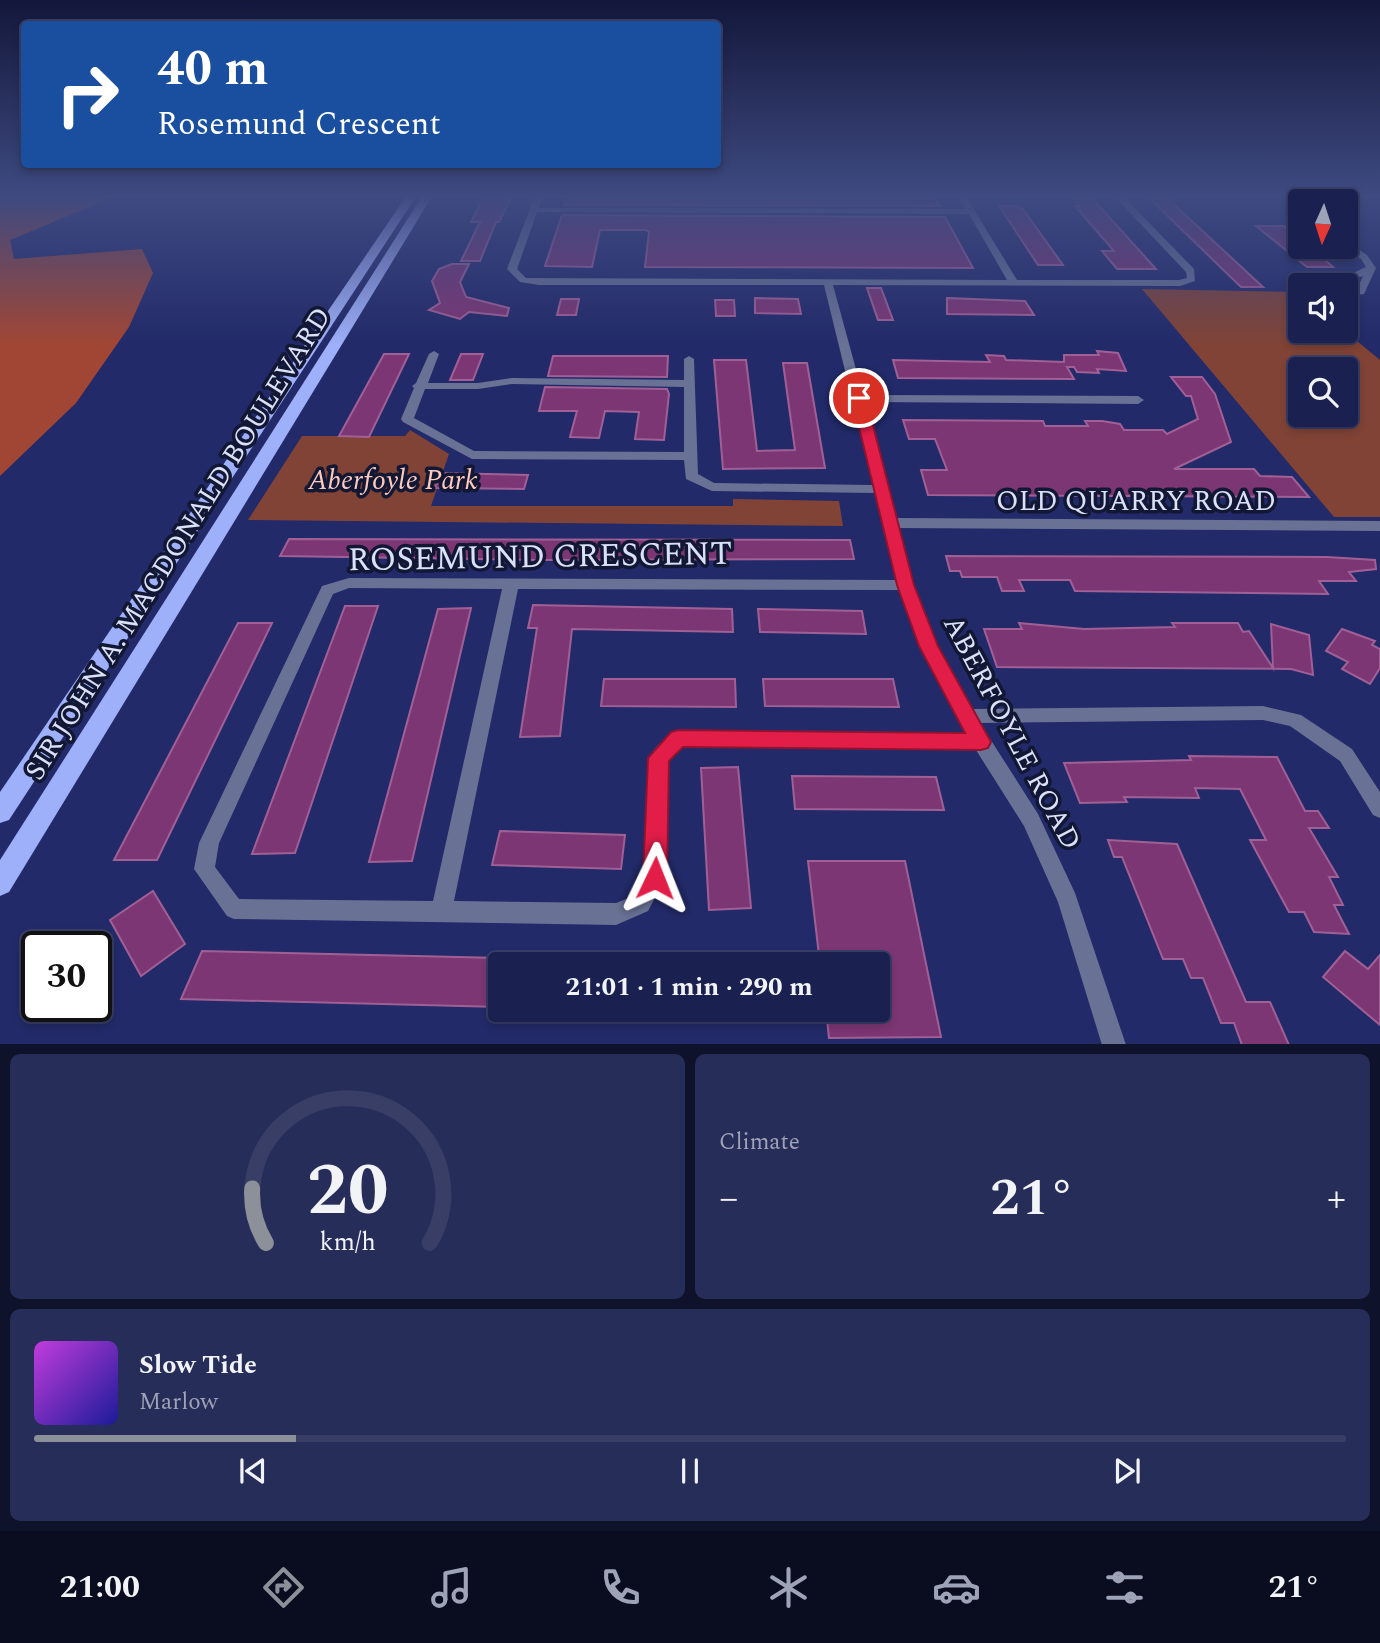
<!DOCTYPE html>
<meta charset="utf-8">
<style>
body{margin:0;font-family:Spectral,serif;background:#272d59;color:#f1f3f6;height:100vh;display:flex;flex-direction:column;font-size:26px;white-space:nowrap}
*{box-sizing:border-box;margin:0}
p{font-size:23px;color:#9fa3b7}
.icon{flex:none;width:38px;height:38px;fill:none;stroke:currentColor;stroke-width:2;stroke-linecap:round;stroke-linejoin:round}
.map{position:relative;height:1044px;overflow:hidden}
.panel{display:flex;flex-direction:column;gap:10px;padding:10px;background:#0e122b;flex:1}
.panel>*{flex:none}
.guide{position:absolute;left:21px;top:21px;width:700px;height:147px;border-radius:7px;box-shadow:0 4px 10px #0003,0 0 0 2px #383e66;background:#1a4fa0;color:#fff;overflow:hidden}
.needle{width:46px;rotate:183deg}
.fabs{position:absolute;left:1288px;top:189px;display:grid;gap:14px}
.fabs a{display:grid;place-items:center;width:70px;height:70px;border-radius:7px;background:#1a204f;box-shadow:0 4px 10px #0003,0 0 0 2px #383e66;font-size:35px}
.speed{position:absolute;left:21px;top:931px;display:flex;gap:14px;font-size:35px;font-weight:700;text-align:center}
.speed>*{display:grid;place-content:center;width:91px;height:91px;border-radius:50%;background:#1a204f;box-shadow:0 4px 10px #0003,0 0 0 2px #383e66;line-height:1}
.speed .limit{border:4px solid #111;border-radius:10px;background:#fff;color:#111}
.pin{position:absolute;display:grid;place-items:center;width:60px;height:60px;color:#fff;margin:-30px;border:4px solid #fff;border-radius:50%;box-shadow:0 2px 7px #0007}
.me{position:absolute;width:77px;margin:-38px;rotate:2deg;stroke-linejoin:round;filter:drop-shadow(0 0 5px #0008)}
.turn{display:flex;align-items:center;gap:24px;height:147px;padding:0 21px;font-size:32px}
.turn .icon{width:91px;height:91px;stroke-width:2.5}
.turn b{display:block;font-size:49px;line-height:60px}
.big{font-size:52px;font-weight:700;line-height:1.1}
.panel .tile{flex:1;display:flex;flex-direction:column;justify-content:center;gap:10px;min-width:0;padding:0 24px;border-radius:10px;background:#272d59}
.panel .dial{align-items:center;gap:0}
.dial svg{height:182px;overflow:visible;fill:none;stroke:#383e66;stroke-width:7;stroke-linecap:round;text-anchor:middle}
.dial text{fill:#f1f3f6;stroke:none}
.song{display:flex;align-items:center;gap:21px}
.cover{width:84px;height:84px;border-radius:10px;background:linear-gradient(135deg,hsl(290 70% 55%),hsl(240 70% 35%))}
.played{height:7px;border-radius:4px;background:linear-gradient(90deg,#8c9099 20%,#383e66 20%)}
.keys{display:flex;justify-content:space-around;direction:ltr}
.heat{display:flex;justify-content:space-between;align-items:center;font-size:38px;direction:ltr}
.panel .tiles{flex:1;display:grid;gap:10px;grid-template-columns:1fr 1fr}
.tile:last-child{grid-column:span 2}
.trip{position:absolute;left:488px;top:952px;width:402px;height:70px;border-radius:7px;background:#1a204f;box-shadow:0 4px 10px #0003,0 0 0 2px #383e66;font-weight:700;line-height:70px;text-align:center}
.menu{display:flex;height:112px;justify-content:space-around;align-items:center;background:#0a0d20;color:#9fa3b7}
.menu .icon{width:49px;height:49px}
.menu .on{color:#8c9099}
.menu b{font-size:32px;color:#f1f3f6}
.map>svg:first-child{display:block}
.green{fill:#804336;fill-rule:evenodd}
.forest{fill:#a14634}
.building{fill:#7c3673;stroke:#a06096;stroke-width:2}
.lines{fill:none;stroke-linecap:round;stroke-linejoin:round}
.minor{fill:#697295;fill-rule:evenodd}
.primary{fill:#9eb0f9;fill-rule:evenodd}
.route{fill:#e11d48;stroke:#92132f;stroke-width:2}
.labels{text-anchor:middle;stroke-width:7;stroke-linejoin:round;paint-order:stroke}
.park-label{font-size:28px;font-style:italic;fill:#fecabe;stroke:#121733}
.street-label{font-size:28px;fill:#dae1f9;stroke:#121733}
.near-street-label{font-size:33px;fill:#dae1f9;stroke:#121733}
</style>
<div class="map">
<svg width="1380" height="1045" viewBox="0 0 1380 1045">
<rect width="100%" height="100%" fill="#222a69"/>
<g class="green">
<path d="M1142,289L1297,292L1300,294V331H1345L1380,360V517H1334ZM1300,369H1346V415H1300Z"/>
<path d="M410,430L449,454L431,506H733V499L839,501L843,526L248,520L302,436H405Z"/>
</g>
<path class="forest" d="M0,198H111L10,240L14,259L142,249L153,273L129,327L76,403L0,476Z"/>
<g class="building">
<path d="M566,198H935L940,206L564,205Z"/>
<path d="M1073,198H1092L1156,269H1117L1102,251H1114L1075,206H1079Z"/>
<path d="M1149,198H1167L1263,287H1241Z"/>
<path d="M482,200H510L499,222H496L480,261H461L480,222H471Z"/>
<path d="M999,206H1016L1023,209L1063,265H1038Z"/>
<path d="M562,215L945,217L973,268L645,267L649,232L646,230H600L592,267L545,266Z"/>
<path d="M1256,226H1284L1300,239V247H1310L1333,267H1307Z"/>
<path d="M469,264L460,282L466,297L509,308L507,316L469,312L460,319L429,310L440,303L432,281L439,269L452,264Z"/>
<path d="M867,288H881L893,320H878Z"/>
<path d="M755,298L798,299L801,314L755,313Z"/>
<path d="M947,298L1025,301L1034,315L947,314Z"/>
<path d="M561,299H579L576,315H557Z"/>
<path d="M715,300H734L735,316H716Z"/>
<path d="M1097,351L1118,353L1126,371L1097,369L1099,373L1077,372L1074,367H1067L1074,379L898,378L893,360L990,362L986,355L1004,356L1006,360L1064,362V355H1099Z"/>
<path d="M384,354H409L369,437L339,436Z"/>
<path d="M461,354H483L473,380H450Z"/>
<path d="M553,356H668L667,377L548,376Z"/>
<path d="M714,360H746L757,451L795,450L783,363H807L825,468L723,469Z"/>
<path d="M1171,377H1202L1215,394L1231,442L1174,469H1254L1260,476L1292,477L1309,497L928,495L921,470H947L935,439H909L903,420L1043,421L1045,426H1088L1085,421H1102L1120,424L1124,430H1163L1167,434L1198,419L1191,396H1186Z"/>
<path d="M545,387L667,389L669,394L664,440L635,439L639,412L605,411L599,438L570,437L577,411H539Z"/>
<path d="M441,473L528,475L524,489L435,488Z"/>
<path d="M289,539L850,540L854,559L534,560L280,556Z"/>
<path d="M946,556L1327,557L1375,560L1376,569L1349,572L1356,581H1319L1328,594L1075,591L1070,580H1019L1024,591H1002L997,577H962L960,571H950Z"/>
<path d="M533,605L732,609L733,632L572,629L560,736L520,737L537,628H528Z"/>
<path d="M345,606H378L295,853L252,854Z"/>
<path d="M471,608L412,861L369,862L438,609Z"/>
<path d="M758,609L862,611L866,634L760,632Z"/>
<path d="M238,623H272L157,860H114Z"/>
<path d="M1019,623L1084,629L1175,627L1172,623H1238L1243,632L1249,631L1273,668L1271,624L1309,635L1313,675L1291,669L997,667L984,629H1022Z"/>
<path d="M1342,629L1375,641L1372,645L1380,649V668L1370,684L1342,669L1348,662L1326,651Z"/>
<path d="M604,679H735L736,707L601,706Z"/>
<path d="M763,679H893L899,707L765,706Z"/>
<path d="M1189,756L1277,757L1305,811H1318L1329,828H1309L1338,877H1329L1343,905H1334L1349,934L1314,932L1304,912H1289L1250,840H1266L1240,789L1195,788L1199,798L1124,797L1127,802L1080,803L1064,763L1191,760Z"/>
<path d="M738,767L751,908L709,910L701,768Z"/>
<path d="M792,776L936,777L944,810L795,809Z"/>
<path d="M500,831L625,835L621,869L492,865Z"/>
<path d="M1108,840L1177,844L1246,1002H1270L1289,1045H1242L1234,1023H1221L1203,978H1191L1183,959H1163L1122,857H1114Z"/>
<path d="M808,861H905L941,1037L829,1038L826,1010H878V964H820Z"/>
<path d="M153,891L185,944L141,976L110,920Z"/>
<path d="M202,951L500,958V1007L181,999Z"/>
<path d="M1345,951L1368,969L1380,955V1025L1323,977Z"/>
</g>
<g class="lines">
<g class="minor">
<path d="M534,198H542L539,208L966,209L959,198H967L1017,280H1179L1187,278L1186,272L1116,198H1125L1194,269L1195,281L1180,286L833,285L863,395L1138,396L1144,400L1138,404L865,402L896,518L1380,521V531L898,528L914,585L937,646L972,709L1263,706L1301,715L1352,749L1380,792V818L1373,815L1340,761L1290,726L1263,720L980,723L1038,814L1075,893L1126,1045H1102L1058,902L1024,826L976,750L682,747L667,761L665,879L648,911L616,925L234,919L227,916L194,869L199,843L322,586L349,578L897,580L876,493L712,491L686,479L684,460L472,459L403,422L401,419L414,388L412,386L416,383L429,354L434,351L439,354L428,383H478L512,378L684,380V359L689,356L694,359L698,474L714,483L873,485L824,285H539L520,282L507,269ZM537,212L969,214L1007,280L526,278L517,269ZM512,384L684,387V452L474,451L414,418L425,389H478ZM349,588L502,589L433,901L239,899L215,867L219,843L333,594ZM518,589L900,590L921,646L968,734L678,731C667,735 654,747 649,758L645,877L634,896L616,903L454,901Z"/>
<path d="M1285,198H1294L1300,205V212Z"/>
<path d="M1346,241L1367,255L1376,268L1364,294L1346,296V290L1357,289L1363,276L1355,279L1326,281L1328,285H1317L1315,283L1320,276L1353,273L1366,267L1361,259L1344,247Z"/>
</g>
<g class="primary">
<path d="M405,198H415L9,820L0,823V792Z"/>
<path d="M421,198H431L9,892L0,896V860Z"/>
</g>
</g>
<linearGradient id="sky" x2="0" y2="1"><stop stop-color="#13173a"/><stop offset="0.57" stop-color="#3e4a81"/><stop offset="1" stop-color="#3e4a81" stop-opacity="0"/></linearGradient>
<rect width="1380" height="345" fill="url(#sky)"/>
<path class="route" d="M859,394L866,398L914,585L938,646L991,742L988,748L981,750L683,747L669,761L667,878L663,886L655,890L647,886L643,878L648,758L671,732L678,730L965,733L919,646L897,585L852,398Z"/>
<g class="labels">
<g class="park-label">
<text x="393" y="489">Aberfoyle Park</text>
</g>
<g class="street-label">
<text x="1136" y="510">OLD QUARRY ROAD</text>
<text transform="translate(177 543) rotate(-58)" y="10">SIR JOHN A. MACDONALD BOULEVARD</text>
<text transform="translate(1013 732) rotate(62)" y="10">ABERFOYLE ROAD</text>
</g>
<g class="near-street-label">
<text transform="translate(540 555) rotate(-1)" y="12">ROSEMUND CRESCENT</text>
</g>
</g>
</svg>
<div class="fabs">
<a><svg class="needle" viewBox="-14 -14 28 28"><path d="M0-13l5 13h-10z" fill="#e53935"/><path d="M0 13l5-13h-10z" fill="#9fa3b7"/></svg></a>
<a><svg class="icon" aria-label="sound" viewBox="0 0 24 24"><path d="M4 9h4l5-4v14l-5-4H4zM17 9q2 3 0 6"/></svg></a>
<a><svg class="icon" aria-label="search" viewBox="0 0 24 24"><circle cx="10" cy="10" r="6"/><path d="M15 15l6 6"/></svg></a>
</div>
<div class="speed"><div class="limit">30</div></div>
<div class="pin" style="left:859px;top:398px;background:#d93025"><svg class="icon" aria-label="arrive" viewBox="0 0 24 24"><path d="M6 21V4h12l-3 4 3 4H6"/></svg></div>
<svg class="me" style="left:655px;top:878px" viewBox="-20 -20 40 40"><path d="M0-17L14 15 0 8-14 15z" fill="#e11d48" stroke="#fff" stroke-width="4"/></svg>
<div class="trip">21:01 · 1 min · 290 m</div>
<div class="guide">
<div class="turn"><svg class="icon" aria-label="right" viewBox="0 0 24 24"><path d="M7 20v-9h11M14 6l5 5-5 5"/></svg><div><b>40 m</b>Rosemund Crescent</div></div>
</div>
</div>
<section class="panel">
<div class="tiles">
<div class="tile dial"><svg viewBox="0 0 100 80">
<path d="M14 69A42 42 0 1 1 86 69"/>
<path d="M14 69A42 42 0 0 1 8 45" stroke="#8c9099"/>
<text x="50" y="56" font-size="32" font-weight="700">20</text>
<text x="50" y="72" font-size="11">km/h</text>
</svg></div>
<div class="tile"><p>Climate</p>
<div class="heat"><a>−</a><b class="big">21°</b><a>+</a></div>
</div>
<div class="tile">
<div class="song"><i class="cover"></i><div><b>Slow Tide</b><p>Marlow</p></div></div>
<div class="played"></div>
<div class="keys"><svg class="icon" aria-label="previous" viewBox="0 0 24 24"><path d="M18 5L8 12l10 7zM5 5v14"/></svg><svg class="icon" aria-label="pause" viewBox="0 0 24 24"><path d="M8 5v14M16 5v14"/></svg><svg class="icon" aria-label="next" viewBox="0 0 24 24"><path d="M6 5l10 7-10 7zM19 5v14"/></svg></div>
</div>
</div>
</section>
<nav class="menu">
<b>21:00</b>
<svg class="icon on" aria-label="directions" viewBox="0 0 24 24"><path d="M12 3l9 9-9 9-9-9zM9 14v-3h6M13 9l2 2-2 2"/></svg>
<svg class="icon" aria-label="music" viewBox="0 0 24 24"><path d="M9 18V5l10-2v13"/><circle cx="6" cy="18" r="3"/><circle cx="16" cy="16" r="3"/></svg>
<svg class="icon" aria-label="phone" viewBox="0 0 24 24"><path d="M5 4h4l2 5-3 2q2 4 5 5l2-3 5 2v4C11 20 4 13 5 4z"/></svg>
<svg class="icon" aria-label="climate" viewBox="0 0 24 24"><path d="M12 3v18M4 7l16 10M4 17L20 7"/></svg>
<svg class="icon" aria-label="car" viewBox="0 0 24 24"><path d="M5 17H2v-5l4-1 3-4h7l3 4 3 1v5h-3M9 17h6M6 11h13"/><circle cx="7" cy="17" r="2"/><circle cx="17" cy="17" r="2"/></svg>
<svg class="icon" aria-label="filters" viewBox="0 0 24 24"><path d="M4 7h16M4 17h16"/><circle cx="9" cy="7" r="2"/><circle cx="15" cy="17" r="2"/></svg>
<b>21°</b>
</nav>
